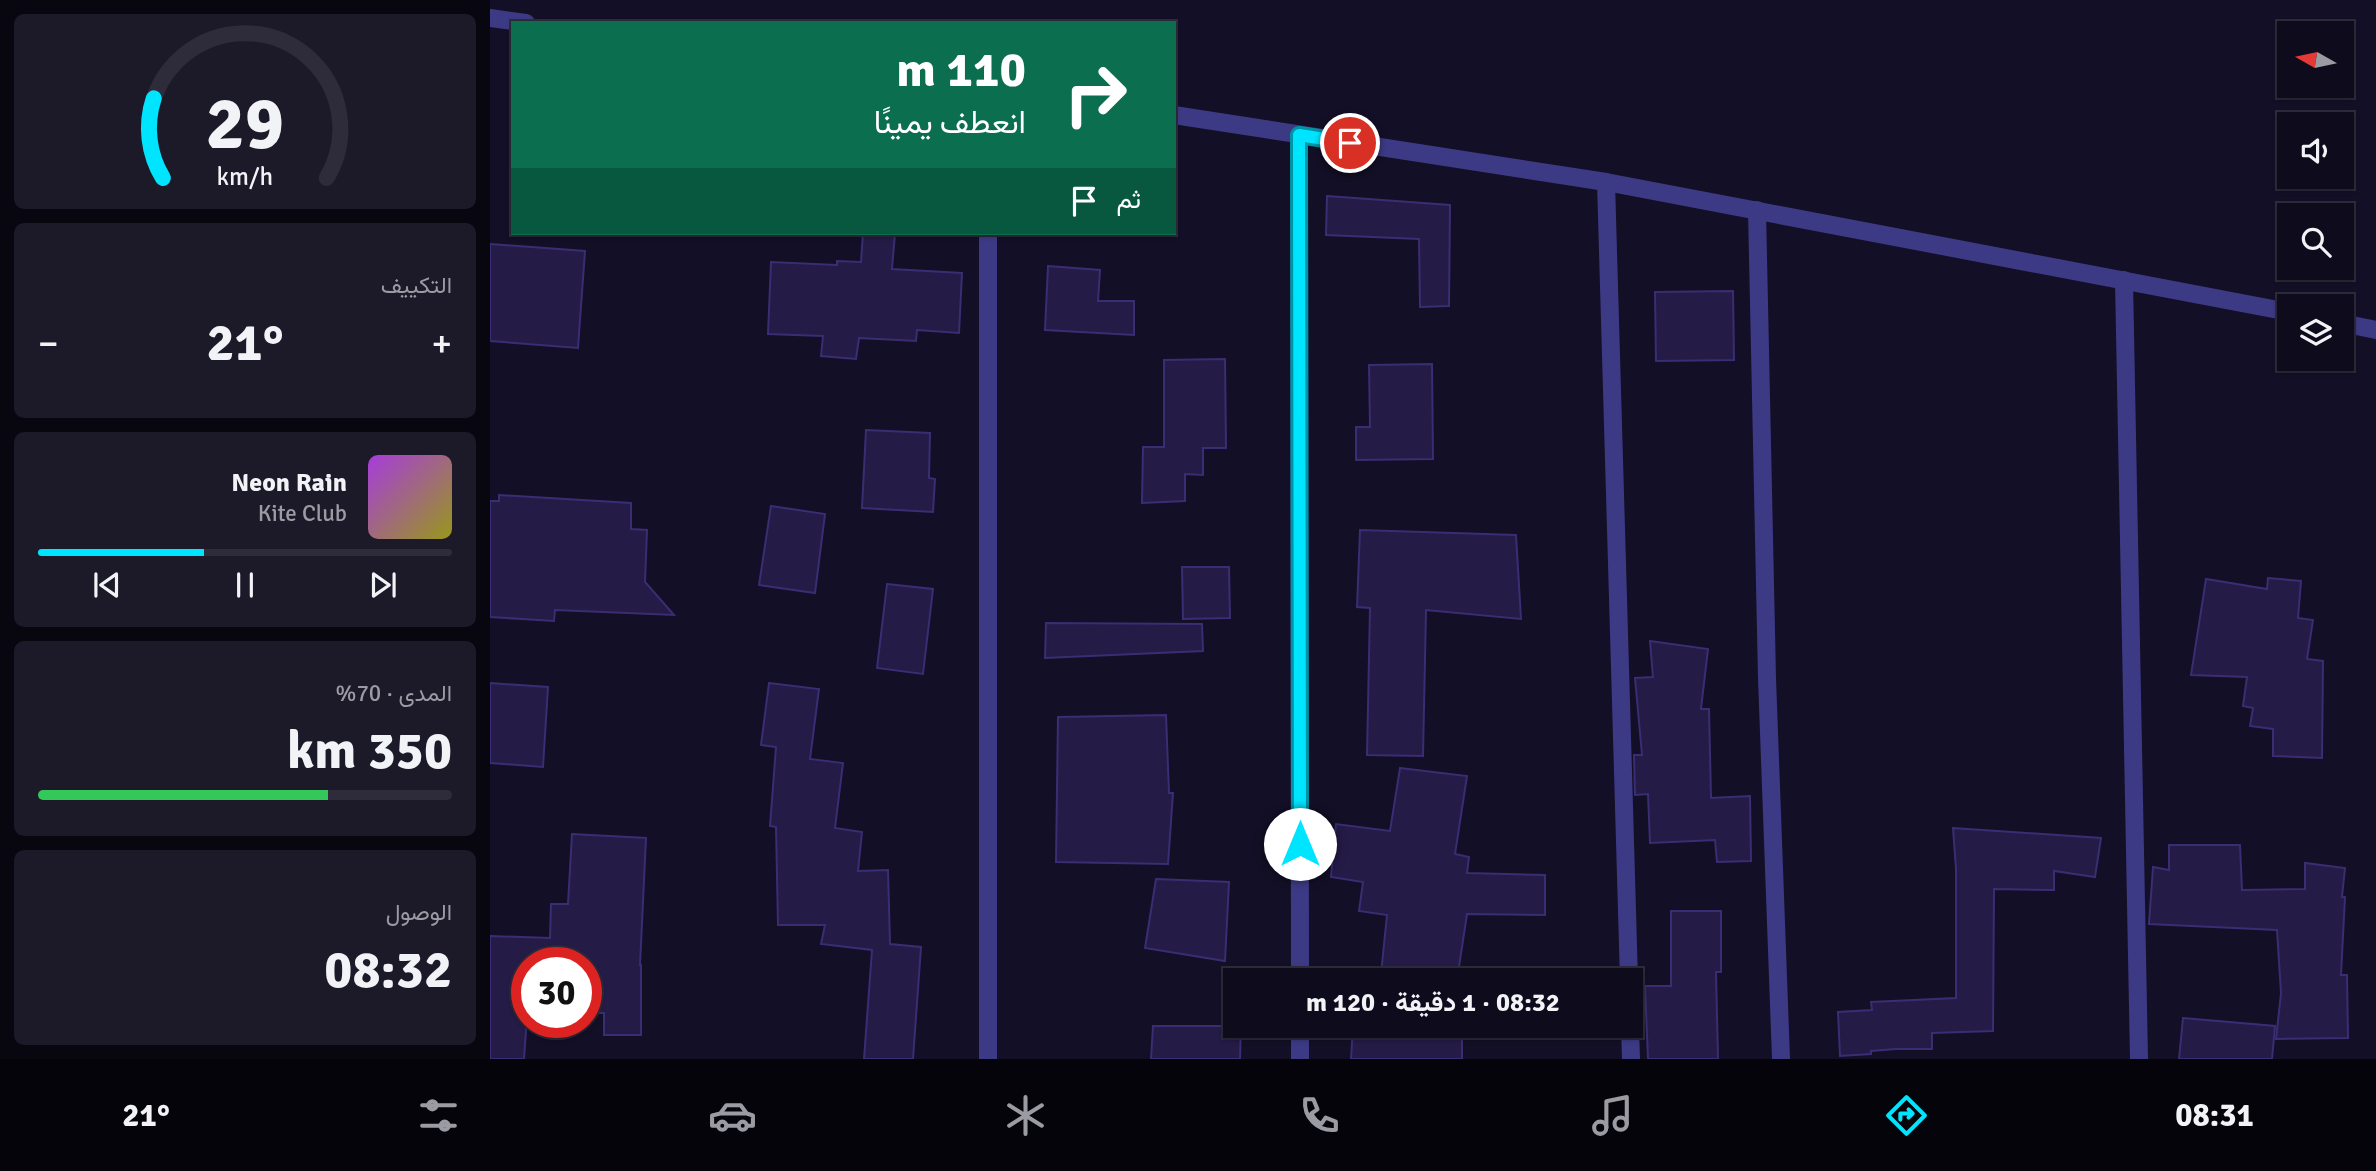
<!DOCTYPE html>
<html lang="ar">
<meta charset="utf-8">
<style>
body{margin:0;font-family:Signika,Vazirmatn,sans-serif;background:#1c1929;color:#f1f3f6;direction:rtl;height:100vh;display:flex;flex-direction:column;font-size:26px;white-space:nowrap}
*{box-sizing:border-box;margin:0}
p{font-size:23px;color:#9b9ba3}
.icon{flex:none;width:38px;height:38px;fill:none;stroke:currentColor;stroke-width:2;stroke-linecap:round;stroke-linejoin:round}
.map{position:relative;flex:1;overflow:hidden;direction:ltr}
.drawer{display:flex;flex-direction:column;gap:14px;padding:14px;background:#08060f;width:490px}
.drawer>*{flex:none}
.top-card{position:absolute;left:21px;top:21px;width:665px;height:214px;border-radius:0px;box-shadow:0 2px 5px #0004,0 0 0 2px #2e2b3b;direction:rtl;background:#0b6e4f;color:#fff;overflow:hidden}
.needle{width:46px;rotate:279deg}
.controls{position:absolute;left:1787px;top:21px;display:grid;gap:14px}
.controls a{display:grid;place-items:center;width:77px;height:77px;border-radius:0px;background:#0e0b1c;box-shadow:0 2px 5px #0004,0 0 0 2px #2e2b3b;font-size:35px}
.speed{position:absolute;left:21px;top:947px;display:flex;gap:14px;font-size:35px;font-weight:700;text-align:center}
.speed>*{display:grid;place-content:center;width:91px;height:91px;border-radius:50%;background:#0e0b1c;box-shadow:0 2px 5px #0004,0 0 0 2px #2e2b3b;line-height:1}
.speed .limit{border:10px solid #d22;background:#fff;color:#111}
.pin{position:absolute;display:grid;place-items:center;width:60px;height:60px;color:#fff;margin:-30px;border:4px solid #fff;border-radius:50%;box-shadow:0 2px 7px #0007}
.me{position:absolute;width:77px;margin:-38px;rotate:0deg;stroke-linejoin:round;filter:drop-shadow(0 0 5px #0008)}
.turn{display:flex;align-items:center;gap:24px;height:147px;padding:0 35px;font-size:32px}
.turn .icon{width:91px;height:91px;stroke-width:2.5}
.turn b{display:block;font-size:49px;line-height:60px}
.then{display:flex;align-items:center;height:66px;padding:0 35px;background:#0003;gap:14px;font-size:26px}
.big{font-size:52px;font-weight:700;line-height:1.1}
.drawer .tile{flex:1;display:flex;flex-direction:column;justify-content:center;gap:10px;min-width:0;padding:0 24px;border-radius:10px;background:#1c1929}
.drawer .dial{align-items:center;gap:0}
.dial svg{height:182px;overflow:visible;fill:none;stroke:#2e2b3b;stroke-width:7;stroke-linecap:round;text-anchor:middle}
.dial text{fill:#f1f3f6;stroke:none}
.song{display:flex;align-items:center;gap:21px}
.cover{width:84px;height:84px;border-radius:10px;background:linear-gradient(135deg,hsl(280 70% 55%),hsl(60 70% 35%))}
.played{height:7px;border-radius:4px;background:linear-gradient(90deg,#00e5ff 40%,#2e2b3b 40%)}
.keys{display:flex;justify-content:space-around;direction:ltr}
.heat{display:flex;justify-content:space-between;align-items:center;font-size:38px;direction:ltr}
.charge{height:10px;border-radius:5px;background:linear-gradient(90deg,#34c759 70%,#2e2b3b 0)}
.trip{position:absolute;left:733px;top:968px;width:420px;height:70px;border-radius:0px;background:#0e0b1c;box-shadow:0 2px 5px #0004,0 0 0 2px #2e2b3b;font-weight:700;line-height:70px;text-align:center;direction:rtl}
.tabs{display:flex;height:112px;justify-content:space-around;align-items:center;background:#06040b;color:#9b9ba3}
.tabs .icon{width:49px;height:49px}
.tabs .active{color:#00e5ff}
.tabs b{font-size:32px;color:#f1f3f6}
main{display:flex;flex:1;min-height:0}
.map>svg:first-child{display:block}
.building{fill:#241b47;stroke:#3b2d73;stroke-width:2}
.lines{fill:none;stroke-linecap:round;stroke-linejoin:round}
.minor{stroke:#3d3a85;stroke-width:18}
.route-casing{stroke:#0095a6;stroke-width:18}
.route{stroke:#00e5ff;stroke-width:12}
</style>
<main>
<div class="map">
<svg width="1886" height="1059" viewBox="0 0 1886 1059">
<rect width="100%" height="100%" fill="#130f26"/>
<g class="building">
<path d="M837,196L960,205L959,306L930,307L929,239L836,235Z"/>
<path d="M373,233H405L402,269L472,273L469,333L427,330L426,341L369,338L366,359L331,356L333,336L278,334L281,262L347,265V261L371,262Z"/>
<path d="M0,244L95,251L88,348L0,341Z"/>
<path d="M558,266L610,270L608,301H644V335L555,330Z"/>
<path d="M1243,291L1244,360L1166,361L1165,292Z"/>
<path d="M735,359L736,448H713V475L695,474V501L652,503L653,447H674V360Z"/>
<path d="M942,364L943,459L866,460V427H880L879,365Z"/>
<path d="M376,430L440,433L439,478L445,479L443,512L372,508Z"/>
<path d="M9,495L141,503V529L157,530L155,582L184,615L65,610L64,621L0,617V501H9Z"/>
<path d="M281,506L335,514L325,593L269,585Z"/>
<path d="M870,530L1026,535L1031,619L936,610L933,756L877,755L880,608L867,607Z"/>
<path d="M692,567H739L740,618L693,619Z"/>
<path d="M1778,578L1811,581L1808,618L1823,620L1817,659L1833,661L1832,758L1783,756V729L1760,726L1763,708L1753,706L1757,677L1701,675L1716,579L1777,589Z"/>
<path d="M397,584L443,589L433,674L387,668Z"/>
<path d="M556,623L712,624L713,651L555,658Z"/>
<path d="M1160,641L1218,649L1211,709H1219L1221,798L1260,796L1261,861L1227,862L1225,840L1160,843L1158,794L1145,795L1144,755H1152L1145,678L1163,677Z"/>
<path d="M0,683L58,687L53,767L0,763Z"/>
<path d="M279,683L329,689L320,759L353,763L345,828L372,832L368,871L398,870L400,944L431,947L423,1059H374L382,950L331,944L335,925H288L286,827L280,826L286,747L271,745Z"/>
<path d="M676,715L679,793H683L678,864L566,862L568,717Z"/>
<path d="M910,768L977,776L965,854L979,857L977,873L1055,875V915L977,914L967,980H944L891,974L897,915L869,911L873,882L841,877L846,824L900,831Z"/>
<path d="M1463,828L1611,838L1605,877L1564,871V890L1504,889L1503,1031L1442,1033V1049H1406L1381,1051V1054L1350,1056L1348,1012L1382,1010L1381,1002L1466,998V869Z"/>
<path d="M82,834L156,838L150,965H151V1035H114V1013H96V962H37V1016L34,1059H0V936L60,938L61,904H78Z"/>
<path d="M1679,845H1750L1752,890L1815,889V863L1855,868L1852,897H1855L1851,975H1857L1858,1038L1786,1039L1791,993L1787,930L1659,924L1663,867L1679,870Z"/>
<path d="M666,879L739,882L735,961L655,948Z"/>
<path d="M1181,911H1231V972H1226L1228,1059H1158L1155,986H1181Z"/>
<path d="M1693,1018L1785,1026L1782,1059H1689Z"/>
<path d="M663,1026H751L750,1059H661Z"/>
<path d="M863,1026H972V1059H861Z"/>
</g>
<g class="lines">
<g class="minor">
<path d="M0,18L36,23"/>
<path d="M684,115L1116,182L1799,312"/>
<path d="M809,136L810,980"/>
<path d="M1116,182L1139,980"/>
<path d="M1267,210L1277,678L1291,1059"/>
<path d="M1634,280L1649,1059"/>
<path d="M1852,323L1886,330"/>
<path d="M810,1026V1059"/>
<path d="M1140,1026L1141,1059"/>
<path d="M498,1059V233"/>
</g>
</g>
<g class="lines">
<defs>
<path id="route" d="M810,844L809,135L860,143"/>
</defs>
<use href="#route" class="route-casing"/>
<use href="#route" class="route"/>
</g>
</svg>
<div class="controls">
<a><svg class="needle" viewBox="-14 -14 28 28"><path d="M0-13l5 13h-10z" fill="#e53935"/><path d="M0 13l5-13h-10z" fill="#9b9ba3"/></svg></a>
<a><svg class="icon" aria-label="sound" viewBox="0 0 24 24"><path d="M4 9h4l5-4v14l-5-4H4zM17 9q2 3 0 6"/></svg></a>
<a><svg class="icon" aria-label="search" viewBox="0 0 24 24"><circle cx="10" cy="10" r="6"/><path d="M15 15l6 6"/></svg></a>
<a><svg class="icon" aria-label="layers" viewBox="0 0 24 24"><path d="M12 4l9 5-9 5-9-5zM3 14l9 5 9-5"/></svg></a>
</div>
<div class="speed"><div class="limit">30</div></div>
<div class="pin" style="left:860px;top:143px;background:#d93025"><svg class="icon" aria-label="arrive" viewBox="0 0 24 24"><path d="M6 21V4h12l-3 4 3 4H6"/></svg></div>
<svg class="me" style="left:810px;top:844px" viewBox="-20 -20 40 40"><circle r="19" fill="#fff"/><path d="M0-13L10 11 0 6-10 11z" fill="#00e5ff"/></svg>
<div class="trip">08:32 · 1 دقيقة · 120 m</div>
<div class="top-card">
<div class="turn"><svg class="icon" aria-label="right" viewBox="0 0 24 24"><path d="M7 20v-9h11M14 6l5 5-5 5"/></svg><div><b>110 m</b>انعطف يمينًا</div></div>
<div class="then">ثم<svg class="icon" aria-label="arrive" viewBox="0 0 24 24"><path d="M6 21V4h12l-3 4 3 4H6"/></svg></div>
</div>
</div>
<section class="drawer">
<div class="tile dial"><svg viewBox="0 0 100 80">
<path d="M14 69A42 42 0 1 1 86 69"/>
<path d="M14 69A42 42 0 0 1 10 34" stroke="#00e5ff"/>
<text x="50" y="56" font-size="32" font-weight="700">29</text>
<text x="50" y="72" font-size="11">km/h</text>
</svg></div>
<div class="tile"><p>التكييف</p>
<div class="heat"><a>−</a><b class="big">21°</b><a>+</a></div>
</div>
<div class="tile">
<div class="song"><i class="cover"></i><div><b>Neon Rain</b><p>Kite Club</p></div></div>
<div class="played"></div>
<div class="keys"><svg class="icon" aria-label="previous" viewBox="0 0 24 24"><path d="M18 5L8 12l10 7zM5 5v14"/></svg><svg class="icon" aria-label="pause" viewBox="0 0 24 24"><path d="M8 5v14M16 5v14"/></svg><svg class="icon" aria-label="next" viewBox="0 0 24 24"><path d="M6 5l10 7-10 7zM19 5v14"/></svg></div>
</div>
<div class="tile"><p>المدى · 70%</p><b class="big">350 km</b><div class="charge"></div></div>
<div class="tile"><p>الوصول</p><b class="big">08:32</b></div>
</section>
</main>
<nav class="tabs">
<b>08:31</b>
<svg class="icon active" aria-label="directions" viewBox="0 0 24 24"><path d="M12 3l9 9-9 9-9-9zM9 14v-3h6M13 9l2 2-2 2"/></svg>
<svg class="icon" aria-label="music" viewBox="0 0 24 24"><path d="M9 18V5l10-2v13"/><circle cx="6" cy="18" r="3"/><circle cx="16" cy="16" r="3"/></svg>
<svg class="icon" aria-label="phone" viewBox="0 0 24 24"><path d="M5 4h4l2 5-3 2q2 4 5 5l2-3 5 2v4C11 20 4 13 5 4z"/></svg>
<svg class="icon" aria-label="climate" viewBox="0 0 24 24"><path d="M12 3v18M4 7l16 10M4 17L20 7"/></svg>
<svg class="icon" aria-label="car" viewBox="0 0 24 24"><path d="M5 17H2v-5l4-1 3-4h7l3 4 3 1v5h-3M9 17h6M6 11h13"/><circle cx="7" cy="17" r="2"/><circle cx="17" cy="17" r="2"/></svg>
<svg class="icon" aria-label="filters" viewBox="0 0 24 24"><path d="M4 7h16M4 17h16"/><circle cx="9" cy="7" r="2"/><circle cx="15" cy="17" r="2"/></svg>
<b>21°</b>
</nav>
